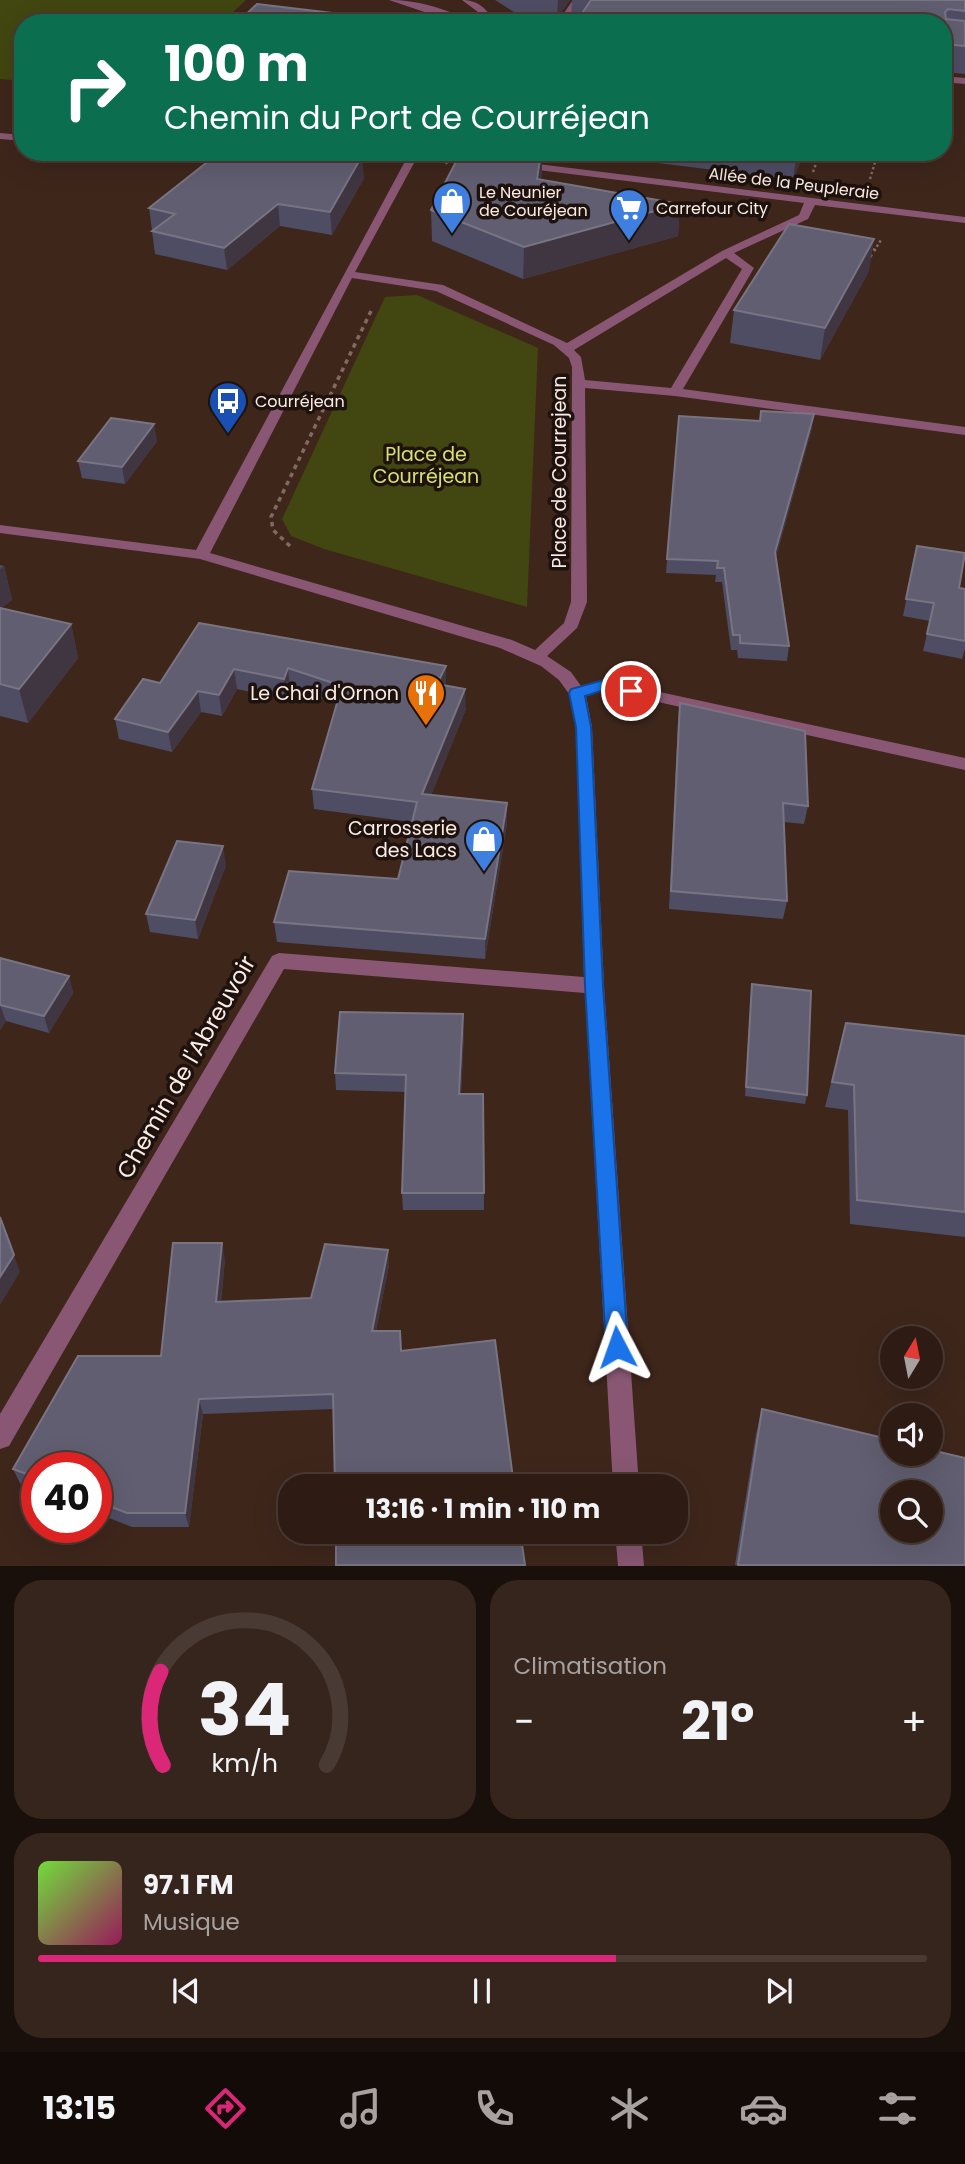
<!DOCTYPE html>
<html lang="fr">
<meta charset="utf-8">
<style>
body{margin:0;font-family:Poppins,sans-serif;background:#36251d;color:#f1f3f6;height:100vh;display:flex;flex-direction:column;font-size:26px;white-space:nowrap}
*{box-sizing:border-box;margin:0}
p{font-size:23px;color:#a7a1a0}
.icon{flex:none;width:38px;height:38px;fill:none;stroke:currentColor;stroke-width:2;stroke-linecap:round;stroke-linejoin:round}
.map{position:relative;height:1566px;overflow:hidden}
.drawer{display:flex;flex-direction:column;gap:14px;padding:14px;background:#190f0b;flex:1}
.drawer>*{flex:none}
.hud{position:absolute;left:14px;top:14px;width:938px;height:147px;border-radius:28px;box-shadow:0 7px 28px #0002,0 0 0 2px #493a34;background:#0b6e4f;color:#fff;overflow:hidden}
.needle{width:46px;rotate:10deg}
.tools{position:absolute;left:880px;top:1326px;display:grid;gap:14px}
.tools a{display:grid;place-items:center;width:63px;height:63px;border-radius:50%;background:#2e1c14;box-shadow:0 7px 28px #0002,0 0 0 2px #493a34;font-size:35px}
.speed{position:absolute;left:21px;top:1452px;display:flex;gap:14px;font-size:35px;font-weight:700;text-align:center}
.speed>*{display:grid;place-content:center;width:91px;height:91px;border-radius:50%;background:#2e1c14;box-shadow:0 7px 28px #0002,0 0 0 2px #493a34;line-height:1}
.speed .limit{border:10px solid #d22;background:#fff;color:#111}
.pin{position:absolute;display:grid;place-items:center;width:60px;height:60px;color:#fff;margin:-30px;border:4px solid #fff;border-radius:50%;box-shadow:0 2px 7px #0007}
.me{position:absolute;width:77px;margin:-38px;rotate:356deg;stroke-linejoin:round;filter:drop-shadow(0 0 5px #0008)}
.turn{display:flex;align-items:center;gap:24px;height:147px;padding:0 35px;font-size:32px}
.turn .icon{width:91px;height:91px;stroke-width:2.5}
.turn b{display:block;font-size:49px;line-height:60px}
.big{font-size:52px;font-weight:700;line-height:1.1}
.drawer .tile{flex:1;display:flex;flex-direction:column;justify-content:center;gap:10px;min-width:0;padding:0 24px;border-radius:28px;background:#36251d}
.drawer .dial{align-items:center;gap:0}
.dial svg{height:182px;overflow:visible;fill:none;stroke:#493a34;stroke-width:7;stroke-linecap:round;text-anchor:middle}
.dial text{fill:#f1f3f6;stroke:none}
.song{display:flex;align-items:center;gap:21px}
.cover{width:84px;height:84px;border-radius:10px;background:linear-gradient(135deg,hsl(100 70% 55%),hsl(330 70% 35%))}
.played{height:7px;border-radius:4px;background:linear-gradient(90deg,#db2777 65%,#493a34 65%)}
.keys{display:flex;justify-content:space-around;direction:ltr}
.heat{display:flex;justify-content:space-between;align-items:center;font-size:38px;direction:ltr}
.drawer .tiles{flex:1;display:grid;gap:14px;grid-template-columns:1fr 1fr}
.tile:last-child{grid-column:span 2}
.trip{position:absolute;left:278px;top:1474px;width:410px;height:70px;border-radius:28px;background:#2e1c14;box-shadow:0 7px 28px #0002,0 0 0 2px #493a34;font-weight:700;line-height:70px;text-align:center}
.tabs{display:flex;height:112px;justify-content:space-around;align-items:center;background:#120b08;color:#a7a1a0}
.tabs .icon{width:49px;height:49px}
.tabs .selected{color:#db2777}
.tabs b{font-size:32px;color:#f1f3f6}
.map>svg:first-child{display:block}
.green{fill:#424610}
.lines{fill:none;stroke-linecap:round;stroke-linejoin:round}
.path-far1{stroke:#806b61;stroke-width:2.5;stroke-dasharray:2.5 2.5;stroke-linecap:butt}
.path{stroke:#806b61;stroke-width:3.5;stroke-dasharray:4.5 4.5;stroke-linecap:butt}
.minor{fill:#895773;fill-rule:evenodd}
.wall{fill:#4e4d64}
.shaded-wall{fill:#403641}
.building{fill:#615e71;stroke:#797483;stroke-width:2;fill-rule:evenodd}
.route{fill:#1a73e8;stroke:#114b97;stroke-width:2}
.labels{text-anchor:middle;stroke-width:7;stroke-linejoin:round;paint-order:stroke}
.far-street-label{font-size:16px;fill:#fcebe4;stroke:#1d120d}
.far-poi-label{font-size:16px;fill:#fcebe4;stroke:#1d120d;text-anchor:start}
.park-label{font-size:19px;fill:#d8e16f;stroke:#1d120d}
.street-label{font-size:19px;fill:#fcebe4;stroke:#1d120d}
.poi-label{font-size:19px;fill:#fcebe4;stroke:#1d120d;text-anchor:end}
.near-street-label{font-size:23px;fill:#fcebe4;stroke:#1d120d}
</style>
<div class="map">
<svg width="965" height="1566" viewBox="0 0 965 1566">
<rect width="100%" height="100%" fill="#3e261b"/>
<g class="green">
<path d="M0,0H246L221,23H23V81L0,79Z"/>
<path d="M417,295L538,348L527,607L324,549L291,536L282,519L385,297Z"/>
</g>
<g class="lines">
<g class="path-far1">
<path d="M446,164L452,152"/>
<path d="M813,172L820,152"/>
<path d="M870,179L878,152"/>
<path d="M874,251L881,240"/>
</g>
<g class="path">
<path d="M869,258L875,249"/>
<path d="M290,546L273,530L271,517L372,309"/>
</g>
<g class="minor">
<path d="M389,0C415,0 449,8 470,23H457Z"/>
<path d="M462,0C476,0 489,8 493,23H483L482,15Z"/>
<path d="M573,0H581L566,23H557Z"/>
<path d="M943,76L965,78V84L943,82Z"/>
<path d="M0,133L23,135V141L0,139Z"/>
<path d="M410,152H420L355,272L443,285L567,343L722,251L799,215L804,203L530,169L500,162L493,152H504L508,158L530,163L965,217V223L815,205L808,219L734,253L754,268L683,389L965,427V435L675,396L585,388L587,602L577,628L547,656L571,672L581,686L604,680L965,758V770L604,690L586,696L592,727L604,986L639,1486H613L585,993L284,969L9,1446L0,1449V1414L272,956L279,953L584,977L576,727L569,694L559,680L541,666L500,648L200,559L0,533V525L196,550ZM726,258L742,269L671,388L585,380L581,357L574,350ZM352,278L436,291L554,345L569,358L572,367L571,602L564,623L535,650L512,640L210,553Z"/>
<path d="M615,1531H641L644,1566H618Z"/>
</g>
</g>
<g class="wall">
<path d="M495,0H570L557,18L517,14Z"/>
<path d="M572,0H965V74L943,72V23H576V21L571,20Z"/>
<path d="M211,152H357L355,155L364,178L332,235L280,226L227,270L155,254L152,231L153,230H152L149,208L212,158Z"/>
<path d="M461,152H545L544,162H542L541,180L680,204L678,236L523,279L432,241L431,210Z"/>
<path d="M570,152H804L793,180Z"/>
<path d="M869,271L820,360L730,343L734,310Z"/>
<path d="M679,416L812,428L776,557L789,646L787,661L738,658L737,650H731L722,582H715L716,575L666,573Z"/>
<path d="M157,441L125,484L82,478L78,461Z"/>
<path d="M917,546L959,588L965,589V649L962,659L923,651L930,621L903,616Z"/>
<path d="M0,565L4,566L12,600L1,608L71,624L78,658L28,723L0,716Z"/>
<path d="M199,623L446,666V685L466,709L431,795L507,803V823L485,959L277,942L274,922L398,879L412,822L314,809L312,789L337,704L290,689L286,699L237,689L222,716L201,712L172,752L119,739L115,719L160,683Z"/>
<path d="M680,703L808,806L804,824L784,822L787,901L783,919L669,909L678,721Z"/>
<path d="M226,865L198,939L150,932L146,914Z"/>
<path d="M0,958L69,976L73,993L49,1033L6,1021L0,1030Z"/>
<path d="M752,984L807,1095L805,1104L745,1096L751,994Z"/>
<path d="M846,1023L965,1036V1237L850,1224L848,1110L825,1107Z"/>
<path d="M464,1031L461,1094H483L484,1210H403L402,1193L406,1092L336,1090L335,1073Z"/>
<path d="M225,1259L221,1302L311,1298L389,1265L376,1331L334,1409L203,1414L189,1527H132L96,1513V1468H37V1490L20,1483L13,1469L161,1356Z"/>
<path d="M762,1409L965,1565H735L756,1434Z"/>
</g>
<g class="shaded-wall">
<path d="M558,0H570L557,18Z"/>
<path d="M344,152H357L344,176L343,155Z"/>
<path d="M541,152H542V173L536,210L537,179Z"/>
<path d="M797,152H804L793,180Z"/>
<path d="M362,156L364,178L332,235L330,212Z"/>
<path d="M278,204L280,226L227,270L224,248Z"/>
<path d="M680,204L678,236L523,279L524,247Z"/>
<path d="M874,239L869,271L820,360L825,328Z"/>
<path d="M814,414L812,428L773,567L775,552Z"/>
<path d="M154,424L157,441L125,484L122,467Z"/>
<path d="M4,566L12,600L0,609V569Z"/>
<path d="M71,624L78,658L28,723L19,689Z"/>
<path d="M446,666V686L437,684Z"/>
<path d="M288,668L290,689L286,699L284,679Z"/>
<path d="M234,669L237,689L222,716L219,695Z"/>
<path d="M465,689L466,709L423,815L422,794Z"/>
<path d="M198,691L201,712L172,752L168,732Z"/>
<path d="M507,803V823L485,959V939Z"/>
<path d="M223,846L226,865L198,939L195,920Z"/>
<path d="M69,976L73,993L49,1033L44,1016Z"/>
<path d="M0,1005L6,1021L0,1030Z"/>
<path d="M463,1014L464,1031L460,1111L459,1094Z"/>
<path d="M0,1216L20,1272L0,1305Z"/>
<path d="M222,1243L225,1259L219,1318L216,1302Z"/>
<path d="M388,1250L389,1265L373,1346L372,1331Z"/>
<path d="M199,1399L203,1414L189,1527L185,1513Z"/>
</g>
<g class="building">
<path d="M591,0H965V11L948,9L945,12L946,19L965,21V46L943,44V23H578L576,22Z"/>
<path d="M257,4L417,23H237Z"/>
<path d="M220,152H344L343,155L362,156L330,212L278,204L224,248L152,231L175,214L149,208Z"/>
<path d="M461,152H541L537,179L680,204L524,247L431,210Z"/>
<path d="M789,224L874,239L825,328L734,310Z"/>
<path d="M761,411L814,414L775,552L789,646L740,643V635H733L724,568H717L718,561L667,559L679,416L760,421Z"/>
<path d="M111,418L154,424L122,467L78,461Z"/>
<path d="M917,546L965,553L959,588L965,589V641L927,634L934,603L906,599Z"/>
<path d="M0,608L71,624L19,689L0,684Z"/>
<path d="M199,623L446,666L437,684L465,689L422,794L507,803L485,939L274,922L289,871L398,879L417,802L312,789L342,686L288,668L284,679L234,669L219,695L198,691L168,732L115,719L143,679L160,683Z"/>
<path d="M680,703L805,731L808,806L783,803L787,901L671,891Z"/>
<path d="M177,841L223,846L195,920L146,914Z"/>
<path d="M0,958L69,976L44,1016L0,1005Z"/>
<path d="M752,984L811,991L807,1095L746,1087Z"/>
<path d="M340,1012L463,1014L459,1094H483L484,1193H402L406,1075L335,1073Z"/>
<path d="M846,1023L965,1036V1212L857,1200L854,1085L832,1082Z"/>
<path d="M0,1217L14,1255L0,1277Z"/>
<path d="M173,1243H222L216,1302L311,1298L325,1244L388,1250L372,1331H400L401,1351L495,1340L514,1486H335L333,1394L199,1399L185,1513H127L96,1501V1468H37V1478L13,1469L78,1356H161Z"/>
<path d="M762,1409L892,1440V1454H931V1450L965,1458V1565H738ZM892,1493H931V1531H892Z"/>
<path d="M336,1531H520L525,1565H336Z"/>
</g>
<path class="route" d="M604,680L636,688L638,691L631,696L604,690L585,696L591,727L603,986L628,1347L624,1354L617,1357L609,1354L606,1347L585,986L576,727L569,693L571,689Z"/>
<defs>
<symbol id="shop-pin" viewBox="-11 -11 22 30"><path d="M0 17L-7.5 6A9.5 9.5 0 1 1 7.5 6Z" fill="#3f7fe0" stroke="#1d120d"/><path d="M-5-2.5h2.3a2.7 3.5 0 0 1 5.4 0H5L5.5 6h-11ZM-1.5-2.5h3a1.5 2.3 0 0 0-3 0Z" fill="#fff"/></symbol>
<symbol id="supermarket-pin" viewBox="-11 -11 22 30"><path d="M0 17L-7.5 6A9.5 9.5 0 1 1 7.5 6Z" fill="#3f7fe0" stroke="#1d120d"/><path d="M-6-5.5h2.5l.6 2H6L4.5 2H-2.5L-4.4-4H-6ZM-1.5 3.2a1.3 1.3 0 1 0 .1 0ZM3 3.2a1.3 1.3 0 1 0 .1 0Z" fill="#fff"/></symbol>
<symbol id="bus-pin" viewBox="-11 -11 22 30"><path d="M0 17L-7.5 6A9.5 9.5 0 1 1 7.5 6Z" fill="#1a4fb4" stroke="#1d120d"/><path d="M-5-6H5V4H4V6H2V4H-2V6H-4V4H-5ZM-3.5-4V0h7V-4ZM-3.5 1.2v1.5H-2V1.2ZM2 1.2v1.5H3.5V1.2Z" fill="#fff"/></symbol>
<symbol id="restaurant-pin" viewBox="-11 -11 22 30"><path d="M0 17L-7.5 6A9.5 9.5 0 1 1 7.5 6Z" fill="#e8710a" stroke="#1d120d"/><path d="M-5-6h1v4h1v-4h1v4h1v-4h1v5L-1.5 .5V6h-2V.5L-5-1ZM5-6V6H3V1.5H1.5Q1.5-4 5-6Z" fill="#fff"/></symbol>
</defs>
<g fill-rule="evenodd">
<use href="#shop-pin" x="430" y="179" width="44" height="60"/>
<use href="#supermarket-pin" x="607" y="186" width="44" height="60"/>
<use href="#bus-pin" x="206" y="379" width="44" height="60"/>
<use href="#restaurant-pin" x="404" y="671" width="44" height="60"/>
<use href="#shop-pin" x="462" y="817" width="44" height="60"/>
</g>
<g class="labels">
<g class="far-street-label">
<text transform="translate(794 183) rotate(7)" y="6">Allée de la Peupleraie</text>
</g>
<g class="far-poi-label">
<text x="479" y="198">Le Neunier<tspan x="479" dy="18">de Couréjean</tspan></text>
<text x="656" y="214">Carrefour City</text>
<text x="255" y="407">Courréjean</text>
</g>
<g class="park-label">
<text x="426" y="461">Place de<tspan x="426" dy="22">Courréjean</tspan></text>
</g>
<g class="street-label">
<text transform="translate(559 472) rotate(-90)" y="7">Place de Courrejean</text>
</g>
<g class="poi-label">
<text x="399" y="700">Le Chai d'Ornon</text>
<text x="457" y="835">Carrosserie<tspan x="457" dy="22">des Lacs</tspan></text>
</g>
<g class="near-street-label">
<text transform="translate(186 1067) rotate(-60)" y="8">Chemin de l'Abreuvoir</text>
</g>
</g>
</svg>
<div class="tools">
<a><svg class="needle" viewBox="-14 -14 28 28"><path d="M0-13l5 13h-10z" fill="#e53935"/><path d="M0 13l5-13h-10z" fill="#a7a1a0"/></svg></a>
<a><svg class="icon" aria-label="sound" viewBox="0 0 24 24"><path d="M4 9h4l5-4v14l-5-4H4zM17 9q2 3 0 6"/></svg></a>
<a><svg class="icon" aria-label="search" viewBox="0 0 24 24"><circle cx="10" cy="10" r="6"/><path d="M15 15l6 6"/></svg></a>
</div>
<div class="speed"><div class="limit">40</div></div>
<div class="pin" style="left:631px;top:691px;background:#d93025"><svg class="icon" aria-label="arrive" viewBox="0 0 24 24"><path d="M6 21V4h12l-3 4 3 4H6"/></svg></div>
<svg class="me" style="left:617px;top:1347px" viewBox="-20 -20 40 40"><path d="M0-17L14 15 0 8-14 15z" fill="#1a73e8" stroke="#fff" stroke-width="4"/></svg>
<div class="trip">13:16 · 1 min · 110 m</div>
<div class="hud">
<div class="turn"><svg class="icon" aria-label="right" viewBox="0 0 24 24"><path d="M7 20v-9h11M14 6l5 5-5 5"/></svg><div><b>100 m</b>Chemin du Port de Courréjean</div></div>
</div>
</div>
<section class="drawer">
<div class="tiles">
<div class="tile dial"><svg viewBox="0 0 100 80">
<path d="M14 69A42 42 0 1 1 86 69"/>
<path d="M14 69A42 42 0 0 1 13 28" stroke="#db2777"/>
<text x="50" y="56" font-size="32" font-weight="700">34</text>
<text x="50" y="72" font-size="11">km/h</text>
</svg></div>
<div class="tile"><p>Climatisation</p>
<div class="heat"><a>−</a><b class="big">21°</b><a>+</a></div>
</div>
<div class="tile">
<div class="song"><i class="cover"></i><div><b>97.1 FM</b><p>Musique</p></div></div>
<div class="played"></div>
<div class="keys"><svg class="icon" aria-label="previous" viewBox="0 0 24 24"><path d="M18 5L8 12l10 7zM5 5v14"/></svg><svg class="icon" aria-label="pause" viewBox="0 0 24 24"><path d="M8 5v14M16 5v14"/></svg><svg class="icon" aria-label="next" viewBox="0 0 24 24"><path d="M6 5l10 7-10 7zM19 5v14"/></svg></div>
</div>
</div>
</section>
<nav class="tabs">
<b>13:15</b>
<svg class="icon selected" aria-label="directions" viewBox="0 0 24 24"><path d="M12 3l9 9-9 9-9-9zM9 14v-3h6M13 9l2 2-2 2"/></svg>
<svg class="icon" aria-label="music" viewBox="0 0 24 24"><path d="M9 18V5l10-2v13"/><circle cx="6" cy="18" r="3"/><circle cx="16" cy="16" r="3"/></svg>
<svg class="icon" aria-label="phone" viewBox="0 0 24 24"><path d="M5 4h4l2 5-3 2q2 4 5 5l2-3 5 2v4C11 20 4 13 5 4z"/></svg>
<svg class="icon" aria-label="climate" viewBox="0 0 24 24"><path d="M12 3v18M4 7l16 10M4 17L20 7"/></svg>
<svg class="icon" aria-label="car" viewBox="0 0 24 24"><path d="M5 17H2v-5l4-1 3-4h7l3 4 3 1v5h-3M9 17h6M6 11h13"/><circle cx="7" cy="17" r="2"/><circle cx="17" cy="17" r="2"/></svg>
<svg class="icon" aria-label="filters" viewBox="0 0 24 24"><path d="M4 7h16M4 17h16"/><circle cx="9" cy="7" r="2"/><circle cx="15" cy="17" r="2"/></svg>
</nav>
